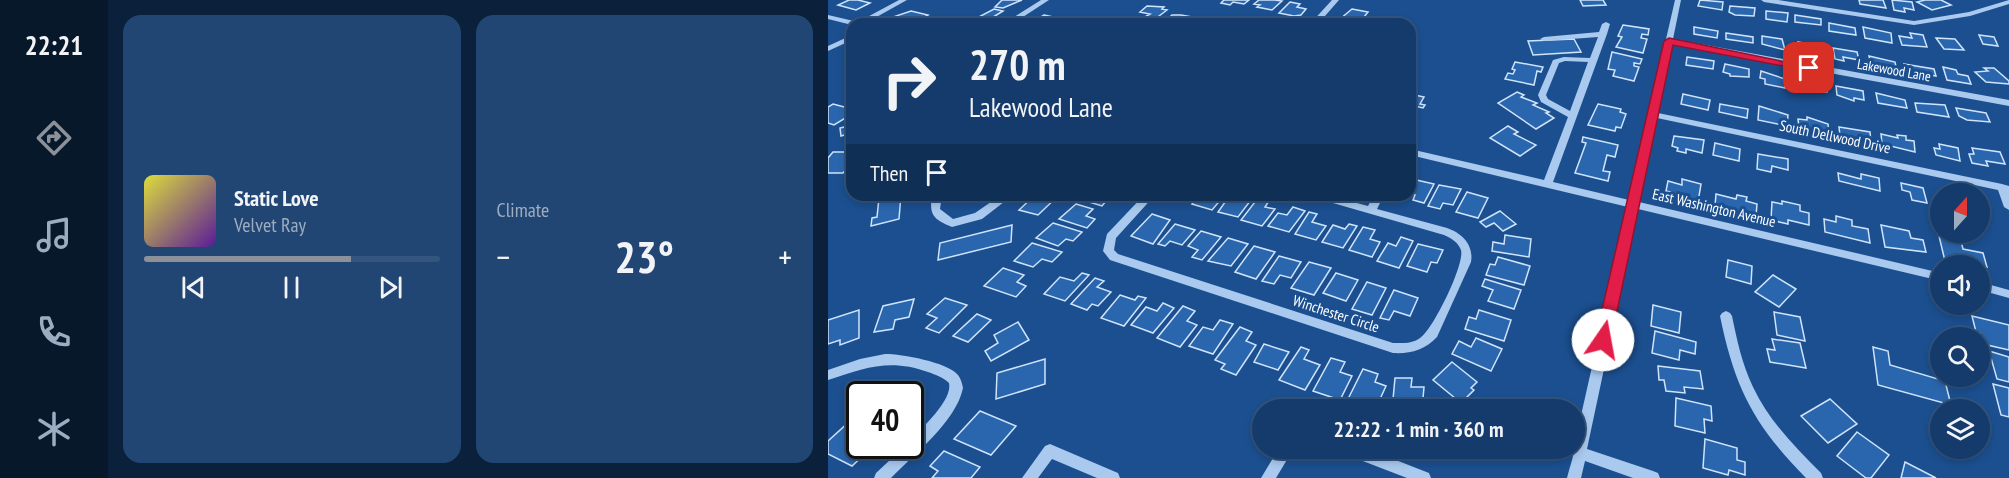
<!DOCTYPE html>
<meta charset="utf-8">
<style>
body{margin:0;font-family:"PT Sans Narrow",sans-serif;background:#214673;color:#f1f3f6;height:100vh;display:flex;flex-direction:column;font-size:22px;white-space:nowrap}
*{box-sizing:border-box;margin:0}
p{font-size:20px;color:#9dadc1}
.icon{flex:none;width:33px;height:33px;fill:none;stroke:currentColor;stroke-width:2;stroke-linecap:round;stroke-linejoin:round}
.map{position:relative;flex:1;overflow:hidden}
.details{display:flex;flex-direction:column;gap:15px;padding:15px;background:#0b203b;width:720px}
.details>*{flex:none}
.banner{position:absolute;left:18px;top:18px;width:570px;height:183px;border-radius:18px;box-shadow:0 3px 9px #0003,0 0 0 2px #33557e;background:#143b6b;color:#f1f3f6;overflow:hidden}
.needle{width:39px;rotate:21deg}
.fabs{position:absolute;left:1102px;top:183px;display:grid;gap:12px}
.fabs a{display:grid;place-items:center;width:60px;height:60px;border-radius:50%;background:#143b6b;box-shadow:0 3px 9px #0003,0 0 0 2px #33557e;font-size:30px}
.speed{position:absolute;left:18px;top:381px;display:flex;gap:12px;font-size:30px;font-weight:700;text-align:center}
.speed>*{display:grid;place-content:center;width:78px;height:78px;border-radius:50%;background:#143b6b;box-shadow:0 3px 9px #0003,0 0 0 2px #33557e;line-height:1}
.speed .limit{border:3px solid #111;border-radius:9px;background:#fff;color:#111}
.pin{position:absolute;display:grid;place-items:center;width:51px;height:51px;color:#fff;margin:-26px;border-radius:12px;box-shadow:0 3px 9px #0006}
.me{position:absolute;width:66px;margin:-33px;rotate:12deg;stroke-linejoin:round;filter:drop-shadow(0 0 4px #0008)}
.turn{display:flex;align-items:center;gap:21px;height:126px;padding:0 24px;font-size:27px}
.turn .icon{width:78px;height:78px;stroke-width:2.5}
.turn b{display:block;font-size:42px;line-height:51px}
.then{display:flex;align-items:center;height:57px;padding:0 24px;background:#0003;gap:12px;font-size:22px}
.big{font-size:45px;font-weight:600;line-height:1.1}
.details .tile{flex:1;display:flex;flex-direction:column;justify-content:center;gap:9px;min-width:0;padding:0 21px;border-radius:18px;background:#214673}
.song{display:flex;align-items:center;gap:18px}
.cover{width:72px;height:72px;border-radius:9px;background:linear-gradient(135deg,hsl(60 70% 55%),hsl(270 70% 35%))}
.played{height:6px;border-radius:3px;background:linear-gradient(90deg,#8c9099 70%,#33557e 70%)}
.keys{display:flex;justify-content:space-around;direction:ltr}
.heat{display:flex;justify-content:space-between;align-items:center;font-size:33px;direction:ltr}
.details .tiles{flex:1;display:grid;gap:15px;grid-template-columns:repeat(2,1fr)}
.trip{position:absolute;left:424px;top:399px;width:333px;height:60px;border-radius:30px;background:#143b6b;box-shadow:0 3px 9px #0003,0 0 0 2px #33557e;font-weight:600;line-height:60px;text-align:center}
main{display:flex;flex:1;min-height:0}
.dock{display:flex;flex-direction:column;width:108px;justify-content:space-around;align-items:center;background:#08182b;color:#9dadc1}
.dock .icon{width:42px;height:42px}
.dock .active{color:#8c9099}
.dock b{font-size:27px;color:#f1f3f6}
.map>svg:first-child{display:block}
.building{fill:#2a66ad;stroke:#cfe3fa;stroke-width:1.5}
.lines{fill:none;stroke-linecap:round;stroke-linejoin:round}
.minor{fill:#a9c9ee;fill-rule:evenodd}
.route{fill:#e11d48;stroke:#92132f;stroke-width:1.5}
.labels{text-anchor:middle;stroke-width:6;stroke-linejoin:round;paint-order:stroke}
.far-street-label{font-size:14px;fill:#fff;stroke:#1b4f8f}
.street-label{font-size:15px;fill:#fff;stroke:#1b4f8f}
</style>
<main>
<nav class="dock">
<b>22:21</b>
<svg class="icon active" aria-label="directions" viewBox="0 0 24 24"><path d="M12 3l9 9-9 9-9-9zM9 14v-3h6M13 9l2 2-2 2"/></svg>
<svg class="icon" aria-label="music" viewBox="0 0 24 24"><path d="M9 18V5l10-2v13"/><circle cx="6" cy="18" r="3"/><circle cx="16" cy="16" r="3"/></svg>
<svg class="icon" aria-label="phone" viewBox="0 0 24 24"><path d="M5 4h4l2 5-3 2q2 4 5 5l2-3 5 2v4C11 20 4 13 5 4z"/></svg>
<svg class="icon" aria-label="climate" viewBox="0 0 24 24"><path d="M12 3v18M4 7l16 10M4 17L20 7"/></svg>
</nav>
<section class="details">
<div class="tiles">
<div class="tile">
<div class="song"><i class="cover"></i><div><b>Static Love</b><p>Velvet Ray</p></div></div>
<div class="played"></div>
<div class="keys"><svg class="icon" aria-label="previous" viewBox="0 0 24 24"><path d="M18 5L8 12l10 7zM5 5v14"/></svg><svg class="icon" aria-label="pause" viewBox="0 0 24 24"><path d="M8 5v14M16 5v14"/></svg><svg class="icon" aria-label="next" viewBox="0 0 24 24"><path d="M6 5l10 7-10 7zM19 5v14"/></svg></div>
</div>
<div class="tile"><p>Climate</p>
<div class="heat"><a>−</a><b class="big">23°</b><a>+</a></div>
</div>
</div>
</section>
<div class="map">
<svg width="1181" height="478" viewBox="0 0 1181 478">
<rect width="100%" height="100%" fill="#1b4f8f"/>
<g class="building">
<path d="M21,0H30L42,3L28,10L10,5Z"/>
<path d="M174,0H194L175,8L167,7Z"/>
<path d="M396,0H421L416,4L405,2L402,5L393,3Z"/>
<path d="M431,0H447L454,1L444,10L429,7L432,5L426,4Z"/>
<path d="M752,0H775L778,5L755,6Z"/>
<path d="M872,0L895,2L894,10L870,6Z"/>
<path d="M1031,0H1055L1058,8L1032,4Z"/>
<path d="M1064,0L1084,2L1086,10L1076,8L1077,12L1066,10Z"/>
<path d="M1097,0H1113L1123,5L1104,10L1089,2Z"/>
<path d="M462,2L472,4L469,7L478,9L473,15L466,16L451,13Z"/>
<path d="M319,6L336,7L334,9L339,10L327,19L317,17L322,14L312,12Z"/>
<path d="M902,6L927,8L926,16L907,15L901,12Z"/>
<path d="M166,9L175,11L154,24L143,21Z"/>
<path d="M524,9L540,12L536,17L540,18L536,24L512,19Z"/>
<path d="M83,11L100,15L87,23L79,22L83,19L68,16Z"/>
<path d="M938,11L960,13L959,22L938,19Z"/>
<path d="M216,15L235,19L227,24H201Z"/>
<path d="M344,15H353L364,17L356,24H334Z"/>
<path d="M967,15L993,19V25L967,22Z"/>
<path d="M1001,23L1027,28L1028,35L1001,31Z"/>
<path d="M795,25L821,29L820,35L814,34L813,38L819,39L815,53L788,47L794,37L790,36Z"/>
<path d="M866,27L890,31L889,38L866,34Z"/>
<path d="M1035,27L1063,33L1064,43L1037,38Z"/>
<path d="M898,33L925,37V43L898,39Z"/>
<path d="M1082,33L1095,35L1099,47L1074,45L1071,36L1084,38Z"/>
<path d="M1151,35L1166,37L1170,46L1155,44Z"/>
<path d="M934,36L954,39L957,50L934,44Z"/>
<path d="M1108,38L1127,39L1136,50L1116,49Z"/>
<path d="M746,39L753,52L705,55L700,41Z"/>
<path d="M970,42L992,46L994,56L967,52L966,45H970Z"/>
<path d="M1005,48L1029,52L1031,60L1015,57L1016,61L1007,59Z"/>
<path d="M784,52L814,59L812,64L806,63V66L811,67L806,81L785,76L787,70L780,69Z"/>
<path d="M1041,56L1067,62L1069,71L1043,66Z"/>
<path d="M859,57L886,61L885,69L858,65Z"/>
<path d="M687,62L715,67L713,72L709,71L706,85L677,79L680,73L685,74L687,70L684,69Z"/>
<path d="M897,64L921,69V77L902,76V74L895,72Z"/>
<path d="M1076,64L1106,69L1108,76L1078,71Z"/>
<path d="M1115,67L1128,70L1130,74L1140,76L1143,84L1119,80Z"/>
<path d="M1156,68H1166L1181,81V84L1158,82L1147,72L1160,71Z"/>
<path d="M933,71L957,79V88L937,84V79L932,78Z"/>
<path d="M969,78L998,85L999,92L970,90Z"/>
<path d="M1008,86L1035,91L1036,100L1026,98V101L1009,95Z"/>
<path d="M689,92L696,95L693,97L709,103L705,105L721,112L718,113L726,118L708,129L670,103Z"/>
<path d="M1048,93L1077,100L1079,108L1050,103Z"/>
<path d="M582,94L596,97L592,104L597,105L595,108L582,105Z"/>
<path d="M855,94L882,100L880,110L853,104Z"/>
<path d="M1087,103L1117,105L1121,117L1089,112Z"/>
<path d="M5,104L24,109V114L6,125L0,123V107Z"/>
<path d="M770,104L793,109L792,112L798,114L793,128L788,127L787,131L760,125Z"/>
<path d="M892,104L920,109L919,118L891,112Z"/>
<path d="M931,106L960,115L959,126L930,120Z"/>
<path d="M1128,108L1158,113L1162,122L1139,120L1131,116Z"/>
<path d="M979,117L1000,124L1001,134L971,128L970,119L979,120Z"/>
<path d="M24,125V133L13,136L12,128Z"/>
<path d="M680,126L690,132L686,134L708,145L692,156L662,138Z"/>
<path d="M1011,127L1042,132L1043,143L1012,136Z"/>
<path d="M1053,134L1070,138L1069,135L1078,136V140L1086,141L1087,152L1054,144Z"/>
<path d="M846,136L876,140L874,153L858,149V153L849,151L850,148L844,146Z"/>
<path d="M755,137L790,145L787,157L779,155L775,171L782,172L780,181L747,173L758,143L754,142Z"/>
<path d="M887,143L912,149L911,161L885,155Z"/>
<path d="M1111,144L1130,148L1132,161L1108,155L1106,148L1112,149Z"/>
<path d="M1144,148L1172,152L1177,164L1158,161L1160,166L1144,163L1141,154H1146Z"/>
<path d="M5,152H24V162L15,173H0V158Z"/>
<path d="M930,154L960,159V170L944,166L943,172L929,169Z"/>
<path d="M1010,173L1033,179V174L1051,178L1052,191L1011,181Z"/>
<path d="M584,179L606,184L596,203L585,200L587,195L582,193Z"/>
<path d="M854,179L873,184L870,202L860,200V196L838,191L840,181L854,185Z"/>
<path d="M1073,183L1095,188L1099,203L1084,200L1082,192L1074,190Z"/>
<path d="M611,185L633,189L625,205L615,203L612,209L600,206Z"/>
<path d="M639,192L660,198L650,218L628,212Z"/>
<path d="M888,194L908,199L909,195L919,197L918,201L929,204L928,216L887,206Z"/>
<path d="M61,195H73L71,219L43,226L44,218L49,217L51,198Z"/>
<path d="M207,195H231L210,215L191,210Z"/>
<path d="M255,195H291L285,201L279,200L274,206L251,199Z"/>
<path d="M342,195H361L355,202L340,197Z"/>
<path d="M372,195H389L395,197L384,210L364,204Z"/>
<path d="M418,195L426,196L410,217L390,212L400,198L413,202Z"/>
<path d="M430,198L441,201L437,207L447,209L434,226L413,220Z"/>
<path d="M954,201L972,205V211L981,213V225L960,220V224L943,220L944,202L954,204Z"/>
<path d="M248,204L265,209L258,216L267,219L259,228L231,219Z"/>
<path d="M465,207L477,211L461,232L440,226L450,213L459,215Z"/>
<path d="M672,211L688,224L675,231L666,223L658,227L652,222Z"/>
<path d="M481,212L489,214L484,222L498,226L488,240L467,234Z"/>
<path d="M324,214L342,220L325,244L303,236Z"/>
<path d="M1008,216L1024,220V226L1040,229L1042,243L997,232L996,219L1008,222Z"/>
<path d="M225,223L254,232L245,241L238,239L230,246L208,238Z"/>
<path d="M347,224L367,230L354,245L342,241L337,246L330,244Z"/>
<path d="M521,224L529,226L515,248L494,242L505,225L517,229Z"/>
<path d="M184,225L183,242L110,260L112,243Z"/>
<path d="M1053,225L1081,231L1083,238L1095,240L1098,252L1057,247Z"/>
<path d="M535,227L547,230L542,239L552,242L544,257L521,250Z"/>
<path d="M373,231L393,237L374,260L364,257L370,250L360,246Z"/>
<path d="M677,235L703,239L701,257L664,251L665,242L676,244Z"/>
<path d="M1111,236L1133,241L1135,249L1155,253L1159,267L1117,261Z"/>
<path d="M573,237L585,241L571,268L549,261L560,243L568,246Z"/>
<path d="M400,238L420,244L403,266L380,261Z"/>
<path d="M204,243L234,252L224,262L214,259L205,267L186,261Z"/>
<path d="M590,244L615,250L609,263L603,262L599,272L579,266Z"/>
<path d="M426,246L447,252L428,279L407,272Z"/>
<path d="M451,256L473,262L463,278L452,275L446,284L434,281Z"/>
<path d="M670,257L702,266L696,285L658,275L662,264L667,265Z"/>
<path d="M900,260L924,266L923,284L898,277Z"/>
<path d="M481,262L503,268L486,295L463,288Z"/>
<path d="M175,268L196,275L189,282L198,286L188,297L156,286Z"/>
<path d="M254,273L261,275L237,301L216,294L232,277L246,281Z"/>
<path d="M508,273L530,280L518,301L495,293Z"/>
<path d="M945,275L968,289L951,307L927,292Z"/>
<path d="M267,278L276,281L269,287L283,292L270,306L264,304L259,310L243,304Z"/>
<path d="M657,279L693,290L686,309L660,301L665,290L654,286Z"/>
<path d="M539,282L558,288L544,315L524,309Z"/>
<path d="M566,290L590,298L582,316L566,311L561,320L552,318Z"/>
<path d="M292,295L307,300L310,296L318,298L296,326L273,318Z"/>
<path d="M117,298L139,305L111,333L98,328L109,318L99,314Z"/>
<path d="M86,299L81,317L67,320L65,329L46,332L55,306Z"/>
<path d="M335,303L346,308L325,333L303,325L318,307L329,311Z"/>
<path d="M825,305L853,312L851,333L823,326Z"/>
<path d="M355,306L367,311L359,321L369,325L352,347L329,338Z"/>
<path d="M31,310V338L12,345V340L0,344V320Z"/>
<path d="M651,310L683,320L676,341L637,329L641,317L648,319Z"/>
<path d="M946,312L972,317L977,341L949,335Z"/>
<path d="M149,314L163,320L140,342L125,336Z"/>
<path d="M1144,316L1181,325V350L1155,344L1152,333L1148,332Z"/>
<path d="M392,320L405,324L385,354L361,346L375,327L385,330Z"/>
<path d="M190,322L201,340L163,361L157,351L170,343L166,335Z"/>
<path d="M412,327L424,332L418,341L428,345L408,375L393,369L397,364L387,360Z"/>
<path d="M827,331L868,342L867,354L852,350L851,360L824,353Z"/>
<path d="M648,338L674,349L663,371L624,354L631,341L643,347Z"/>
<path d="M944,339L972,343L978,368L942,362L939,349L947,350Z"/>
<path d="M436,344L461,352L450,370L426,362Z"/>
<path d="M473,347L481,350L476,359L492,365L477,390L451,380Z"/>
<path d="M1045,347L1060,351L1062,365L1117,381L1123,405L1050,385Z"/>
<path d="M1161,351L1181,357V382L1169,379Z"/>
<path d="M503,358L517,362L512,372L524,376L512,400L485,391Z"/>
<path d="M217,359V384L168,399L169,373Z"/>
<path d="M624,362L649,382L643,388L646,390L633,403L605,380Z"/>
<path d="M830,366L872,371L875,389L856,387L857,393L838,391L836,380H831Z"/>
<path d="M535,369L550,374L547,382L558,386L547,410H536L518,403Z"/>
<path d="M567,378H584L583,387H596L594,410H564Z"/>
<path d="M53,383L81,394H41Z"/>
<path d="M1165,384L1181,388V417L1173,415Z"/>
<path d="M848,398L883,406L884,421L876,419L877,433L847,426Z"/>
<path d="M1002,399L1029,424L1000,443L973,416Z"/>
<path d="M152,411L188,426L163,455L126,439Z"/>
<path d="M21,422L32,427V446L41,450L24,466L0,454V441Z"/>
<path d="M1029,432L1061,455L1043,478H1038L1009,456Z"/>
<path d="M877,439L909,448V460L917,462V475L901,470L900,475L875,468Z"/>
<path d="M116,451L152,467L143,478H104L110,471L102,466Z"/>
<path d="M1077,462L1108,478H1073Z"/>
</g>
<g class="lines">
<g class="minor">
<path d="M71,0H79L36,24L24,25L0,19V15L30,22Z"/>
<path d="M213,0H221L184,24H175Z"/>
<path d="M504,0H511L490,24H482Z"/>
<path d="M847,0H853L845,39L1181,100V106L844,44L830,113L1174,184L1181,186V210L1176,207L1170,190L829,118L811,202L1113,273V281L810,209L759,449L825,471L830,473L832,478H805L757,461L753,478H739C742,466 747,453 747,442L800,207L582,155V149L716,180L740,117L713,102L710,95L725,60L736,57L762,58L770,37L716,41L712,39L716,37L771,32L774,24L778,22L782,24L779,34L725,182L801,200ZM737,61L760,62L742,111L720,99L718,95L731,63Z"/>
<path d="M933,0H950L1086,21L1141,12L1181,0V4L1142,16L1086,25L936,2Z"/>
<path d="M24,35V40L0,51V46Z"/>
<path d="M104,195H114L112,209L125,219L147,213L173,195H185L154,219L124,227C105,219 101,215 104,195Z"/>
<path d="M316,195H327L288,238L286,250L290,254L565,343C574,343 584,344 592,338C605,330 637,264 633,250C630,242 623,238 616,235L484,197L482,195H499L540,206L546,195H556L549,209L619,228C634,233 646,245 643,262L609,337C597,350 582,354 565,353L282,260L275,251L279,234Z"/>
<path d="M1152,282L1181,290V298L1152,290Z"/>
<path d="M898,311L902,313L904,316C909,340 914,364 925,387C941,421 967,447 993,473L995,478H978C926,425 907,389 892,316L894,313Z"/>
<path d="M57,354C74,354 119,362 130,375C133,379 134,383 135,388C128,422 86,454 63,478H46L48,473L77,446H82V440C94,428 125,400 121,383C115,377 108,375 100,372C62,358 36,368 0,380V370L32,359Z"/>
<path d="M222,444L290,473L292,478H269L224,459L210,478H194L217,446Z"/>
<path d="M451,448H466L448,478H433Z"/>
<path d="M512,448H537L601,473L603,478H579L514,453Z"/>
</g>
</g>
<path class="route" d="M841,38L987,68L981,71L845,45L783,340L775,347L767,340L836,41Z"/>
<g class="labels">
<g class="far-street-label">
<text transform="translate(1066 70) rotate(10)" y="5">Lakewood Lane</text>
</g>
<g class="street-label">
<text transform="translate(1007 137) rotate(12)" y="5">South Dellwood Drive</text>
<text transform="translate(886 208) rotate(13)" y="5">East Washington Avenue</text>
<text transform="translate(508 314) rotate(18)" y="5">Winchester Circle</text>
</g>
</g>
</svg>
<div class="fabs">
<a><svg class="needle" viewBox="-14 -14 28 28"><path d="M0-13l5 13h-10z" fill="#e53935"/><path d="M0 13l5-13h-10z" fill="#9dadc1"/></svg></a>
<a><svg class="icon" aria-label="sound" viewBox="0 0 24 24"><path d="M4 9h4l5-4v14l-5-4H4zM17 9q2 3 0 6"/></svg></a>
<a><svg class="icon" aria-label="search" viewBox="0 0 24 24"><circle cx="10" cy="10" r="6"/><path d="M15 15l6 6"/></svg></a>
<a><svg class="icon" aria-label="layers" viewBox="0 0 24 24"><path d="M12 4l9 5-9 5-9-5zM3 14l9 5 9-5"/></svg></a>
</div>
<div class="speed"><div class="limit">40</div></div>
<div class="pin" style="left:981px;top:68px;background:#d93025"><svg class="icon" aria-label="arrive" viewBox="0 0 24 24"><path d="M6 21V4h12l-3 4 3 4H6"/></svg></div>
<svg class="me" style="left:775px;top:340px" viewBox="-20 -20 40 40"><circle r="19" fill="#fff"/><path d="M0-13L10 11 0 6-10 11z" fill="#e11d48"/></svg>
<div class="trip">22:22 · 1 min · 360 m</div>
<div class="banner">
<div class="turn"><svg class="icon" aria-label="right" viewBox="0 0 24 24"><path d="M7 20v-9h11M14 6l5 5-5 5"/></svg><div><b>270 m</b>Lakewood Lane</div></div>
<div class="then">Then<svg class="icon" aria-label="arrive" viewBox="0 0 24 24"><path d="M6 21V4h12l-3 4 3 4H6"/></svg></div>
</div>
</div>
</main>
